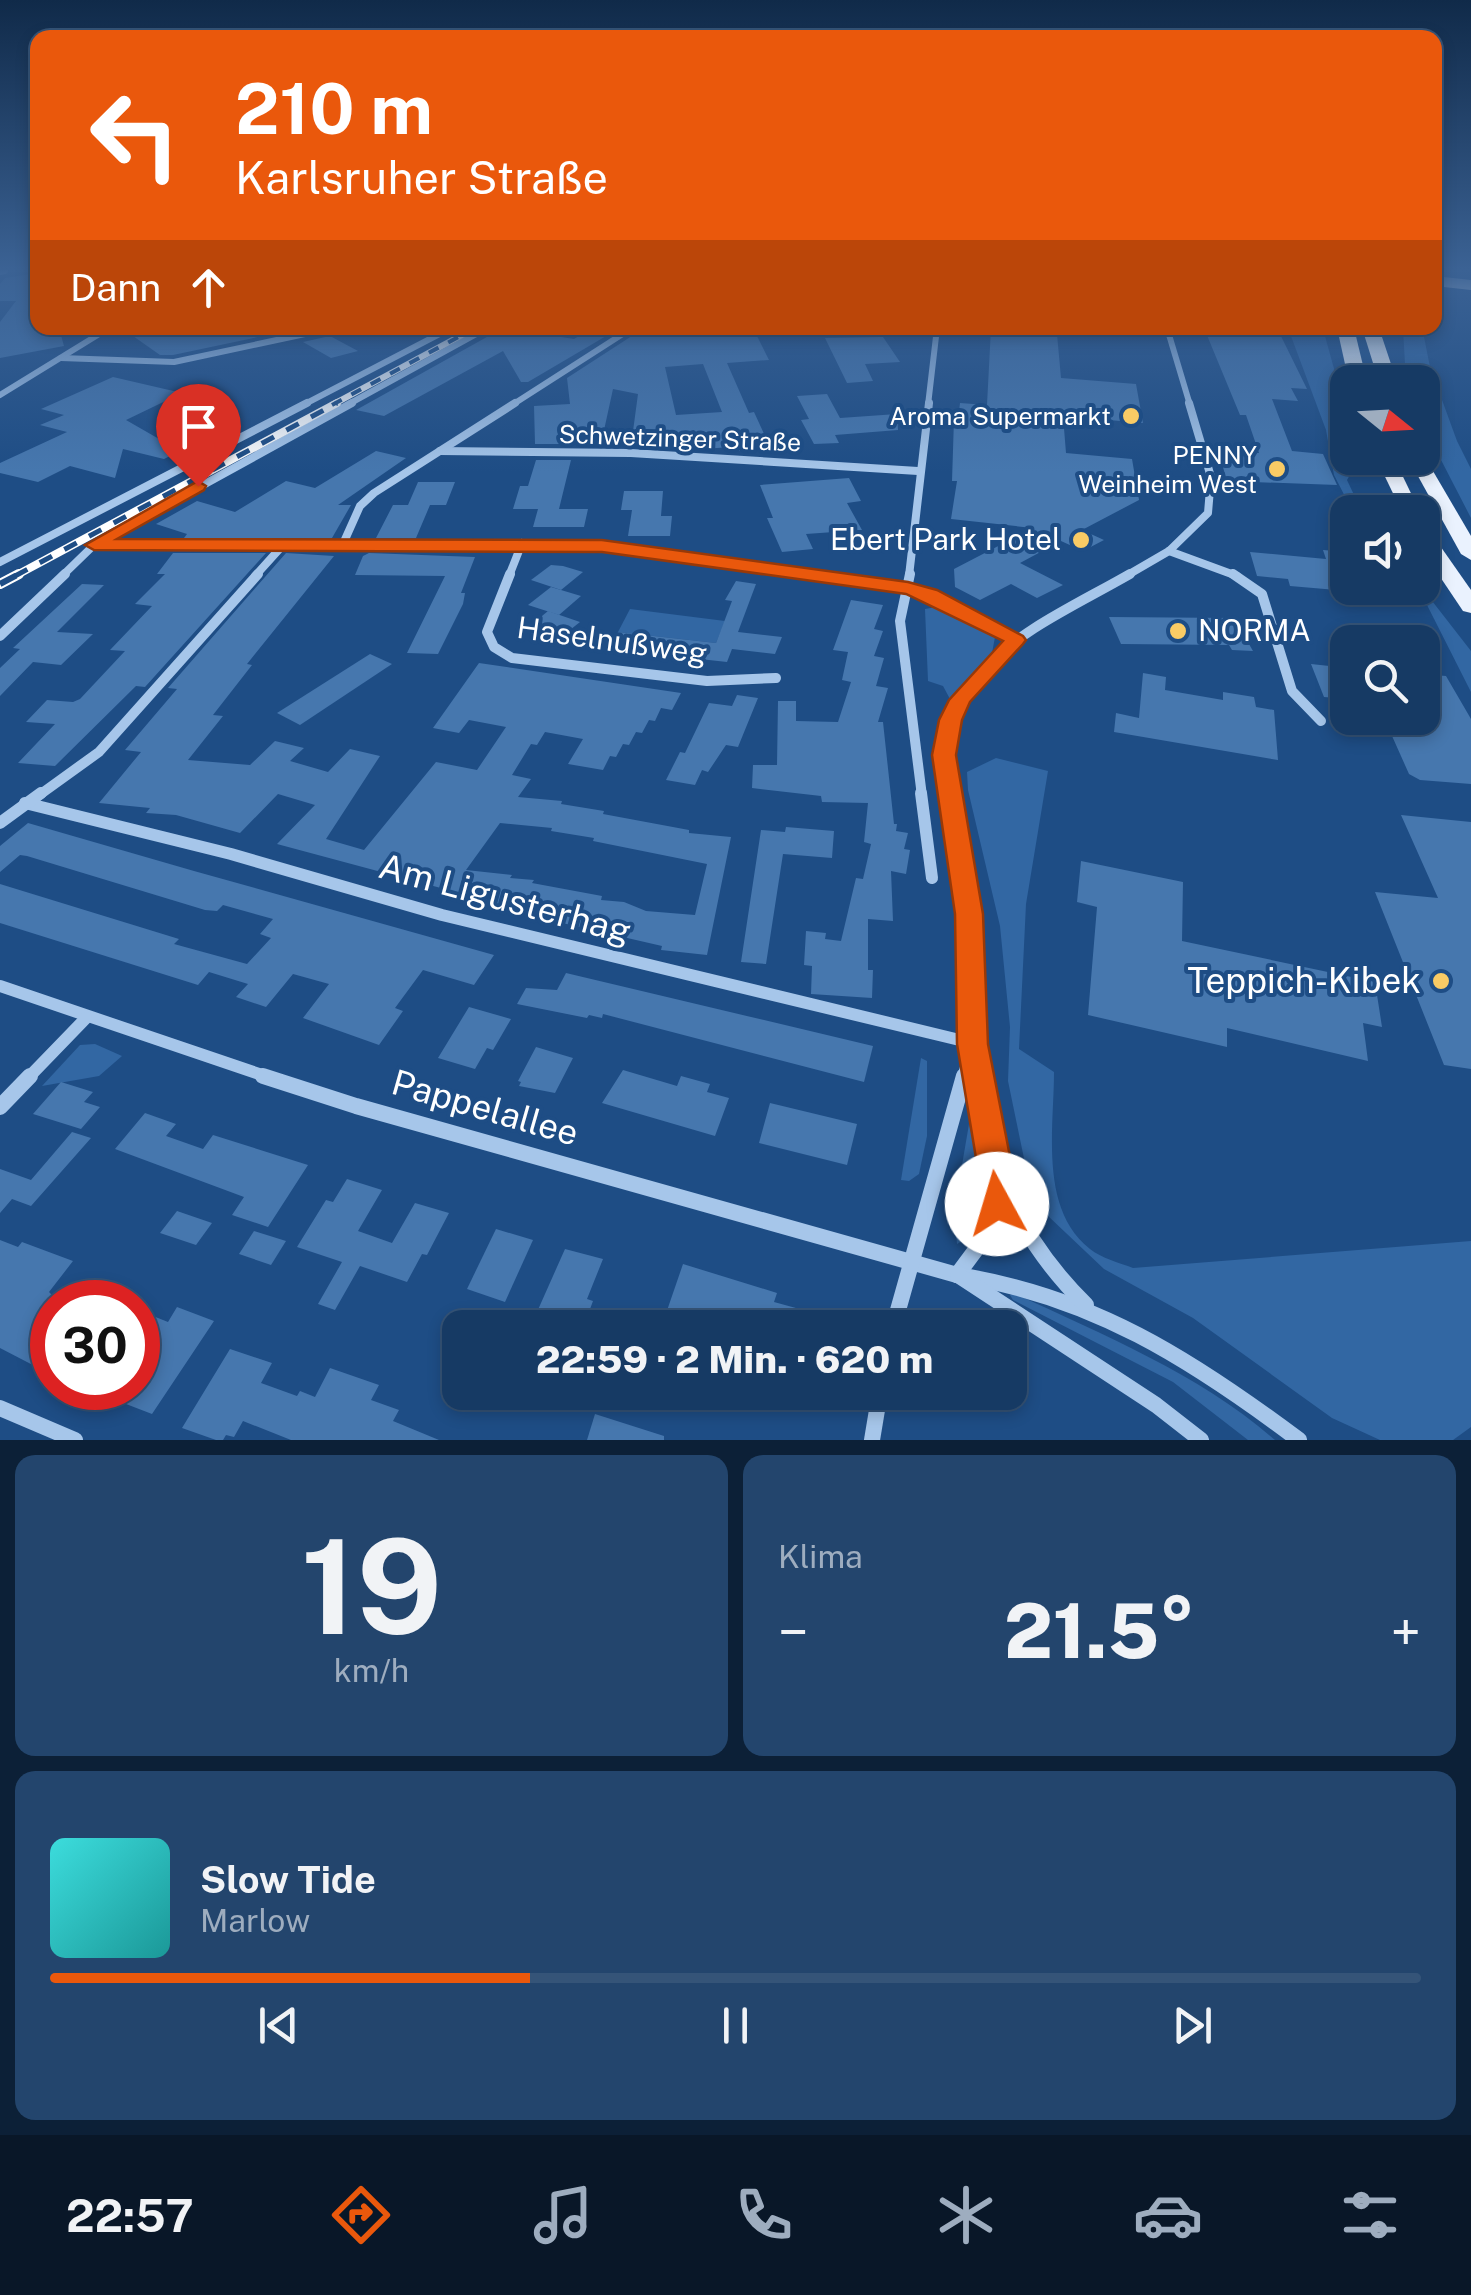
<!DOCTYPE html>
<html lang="de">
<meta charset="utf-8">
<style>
body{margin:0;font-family:"Public Sans",sans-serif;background:#23456d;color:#f1f3f6;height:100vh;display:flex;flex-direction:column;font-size:38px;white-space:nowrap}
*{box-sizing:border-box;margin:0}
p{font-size:32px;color:#9eadbf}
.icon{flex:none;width:55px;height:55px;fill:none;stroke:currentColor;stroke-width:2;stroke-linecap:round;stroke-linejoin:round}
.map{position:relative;height:1440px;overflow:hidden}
.details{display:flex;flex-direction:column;gap:15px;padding:15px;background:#0c2037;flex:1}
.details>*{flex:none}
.top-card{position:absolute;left:30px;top:30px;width:1412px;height:305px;border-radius:20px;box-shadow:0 5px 15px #0003,0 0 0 2px #355478;background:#ea580c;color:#fff;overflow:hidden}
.needle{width:65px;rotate:108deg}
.buttons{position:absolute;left:1330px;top:365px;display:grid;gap:20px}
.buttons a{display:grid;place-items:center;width:110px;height:110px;border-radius:20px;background:#163a64;box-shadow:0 5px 15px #0003,0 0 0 2px #355478;font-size:50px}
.speed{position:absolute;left:30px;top:1280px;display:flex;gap:20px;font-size:50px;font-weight:700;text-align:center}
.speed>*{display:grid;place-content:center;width:130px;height:130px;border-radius:50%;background:#163a64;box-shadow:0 5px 15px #0003,0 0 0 2px #355478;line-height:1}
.speed .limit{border:15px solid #d22;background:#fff;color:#111}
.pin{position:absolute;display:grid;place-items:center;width:85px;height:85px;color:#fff;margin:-102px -42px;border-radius:50% 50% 50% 0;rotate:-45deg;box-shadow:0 0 10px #0007}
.pin .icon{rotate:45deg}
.me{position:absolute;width:110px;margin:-55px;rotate:354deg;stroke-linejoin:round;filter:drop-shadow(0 0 8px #0008)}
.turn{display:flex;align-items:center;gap:35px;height:210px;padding:0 40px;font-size:45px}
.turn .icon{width:130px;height:130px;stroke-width:2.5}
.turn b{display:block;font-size:70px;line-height:85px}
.then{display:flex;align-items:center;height:95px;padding:0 40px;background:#0003;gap:20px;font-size:38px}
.big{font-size:75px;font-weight:800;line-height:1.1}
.details .tile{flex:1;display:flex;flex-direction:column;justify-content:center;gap:15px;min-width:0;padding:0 35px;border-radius:20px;background:#23456d}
.details .dial{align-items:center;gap:0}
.dial b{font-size:130px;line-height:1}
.song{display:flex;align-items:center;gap:30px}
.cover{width:120px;height:120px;border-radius:15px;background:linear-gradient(135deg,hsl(180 70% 55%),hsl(180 70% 35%))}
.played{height:10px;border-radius:5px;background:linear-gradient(90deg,#ea580c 35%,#355478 35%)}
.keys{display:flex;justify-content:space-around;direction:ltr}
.heat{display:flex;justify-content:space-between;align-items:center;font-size:55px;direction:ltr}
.details .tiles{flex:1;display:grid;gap:15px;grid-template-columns:1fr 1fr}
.tile:last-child{grid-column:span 2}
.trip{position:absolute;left:442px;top:1310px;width:585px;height:100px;border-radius:20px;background:#163a64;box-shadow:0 5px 15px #0003,0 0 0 2px #355478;font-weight:800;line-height:100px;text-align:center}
.tabs{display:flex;height:160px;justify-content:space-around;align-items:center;background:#091728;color:#9eadbf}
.tabs .icon{width:70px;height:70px}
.tabs .active{color:#ea580c}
.tabs b{font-size:45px;color:#f1f3f6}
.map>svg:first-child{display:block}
.green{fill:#3267a3}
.building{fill:#4677ae;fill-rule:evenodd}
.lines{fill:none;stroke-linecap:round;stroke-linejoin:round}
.street-far4{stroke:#a6c6ea;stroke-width:6}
.street-far3{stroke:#a6c6ea;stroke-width:8}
.street-far2{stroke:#a6c6ea;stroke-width:10}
.street-far1{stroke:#a6c6ea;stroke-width:12}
.street{stroke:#a6c6ea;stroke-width:16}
.primary{fill:#eaf2fe;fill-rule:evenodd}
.highway{fill:#fff;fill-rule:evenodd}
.rail-far2-casing{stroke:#fff;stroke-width:6}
.rail-far1-casing{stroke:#fff;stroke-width:8}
.rail-casing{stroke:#fff;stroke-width:10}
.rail-far2{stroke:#1e4d85;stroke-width:4;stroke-dasharray:11;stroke-linecap:butt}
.rail-far1{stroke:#1e4d85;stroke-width:5;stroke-dasharray:14;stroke-linecap:butt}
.rail{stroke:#1e4d85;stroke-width:6;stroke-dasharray:18;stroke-linecap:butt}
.route{fill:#ea580c;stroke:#983908;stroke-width:2.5}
.poi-dot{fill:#f9cb65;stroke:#1e4d85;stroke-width:4}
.labels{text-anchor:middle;stroke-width:8;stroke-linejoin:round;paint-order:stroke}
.far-poi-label{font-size:25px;fill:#fff;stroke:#1e4d85;text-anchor:end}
.far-street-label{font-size:25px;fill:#fff;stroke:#1e4d85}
.poi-label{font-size:30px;fill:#fff;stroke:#1e4d85;text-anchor:end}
.street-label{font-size:30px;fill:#fff;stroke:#1e4d85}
.near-street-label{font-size:35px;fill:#fff;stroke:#1e4d85}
.near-poi-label{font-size:35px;fill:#fff;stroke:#1e4d85;text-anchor:end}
</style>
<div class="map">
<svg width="1471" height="1440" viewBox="0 0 1471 1440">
<rect width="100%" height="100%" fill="#1e4d85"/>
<g class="green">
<path d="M1288,328H1319L1325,336L1347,416L1348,458L1358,461L1347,480L1362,512H1353L1334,475L1326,430Z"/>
<path d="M1403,328H1428L1424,337L1430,367L1457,441L1471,469V518L1423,425L1422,382H1406Z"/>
<path d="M1402,588H1422L1471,651V692L1427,605L1414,603Z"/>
<path d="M942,606L981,625L995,637L992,653L950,699L943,686L928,681L925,609Z"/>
<path d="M630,609L725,621L716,643L618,632Z"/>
<path d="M996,758L1048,771L1026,904L1019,1049L1054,1072C1054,1129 1039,1209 1090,1249C1101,1258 1120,1263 1133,1268L1471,1241V1427L1453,1440H1380L1332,1418L1193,1318L1104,1269L1047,1215L1027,1173L1008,1081L1010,1027L1000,926L968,790L967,772Z"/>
<path d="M95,1044L122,1056L99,1076L42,1086L80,1045Z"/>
<path d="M921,1058L927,1061V1136L919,1174L909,1181L901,1180Z"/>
<path d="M969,1124C979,1165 982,1195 971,1236L957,1244L954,1212Z"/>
<path d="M1014,1293C1103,1335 1200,1374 1275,1440H1248L1173,1382L1013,1300L1010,1295Z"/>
</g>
<g class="building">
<path d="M38,273V328H59L64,346L0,358V322L16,301H0V284L5,278Z"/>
<path d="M130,328H271L272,334L173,355H160L133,336L140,334Z"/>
<path d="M503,328L574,339L593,328L618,329L528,382H521L503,351L384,416L356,410Z"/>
<path d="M655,328H753L769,360L727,363L749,413L754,412L771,449L732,451L731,447L703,449L701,444L631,446L638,394L613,389L601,444H535L534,406L570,404L567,378L638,332L655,335ZM703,364L722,412L676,415L665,367Z"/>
<path d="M991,328H1042L1057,334L1061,378L1136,384L1143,423L1063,416L1066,453L1132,459L1139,500L1082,530L1104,540L1083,551L1061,541L1020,563L1063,585L1037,598L1011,584L980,600L955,587L954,569L1033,528L951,519L957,481H952L954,419L958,420L960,403L987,405Z"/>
<path d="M1204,328H1277L1307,389L1291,388L1298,401L1272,399L1292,451L1323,454L1337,485L1227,481L1218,450L1259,453L1246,415H1240Z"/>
<path d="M330,336L358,351L331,358L303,342Z"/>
<path d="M883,337L900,362L865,364L873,381L847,383L825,338Z"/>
<path d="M113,377L182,393L126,420L180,451L164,459L123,449L115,478L70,466L38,482L0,473V463L67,432L40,425L64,415L41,409Z"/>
<path d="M827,394L840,418L897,414L898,430L835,435L839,443L814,444L801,420L809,419L797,396Z"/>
<path d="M376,451L406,458L338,505H351L332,538H184L187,534L156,524L197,501L235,512L286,481L315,488Z"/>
<path d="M536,460H571L559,509H588L584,527H533L538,509H513L520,486H528Z"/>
<path d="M849,478L861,501L847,503L862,530L806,534L813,549L782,552L767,518H773L760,485Z"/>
<path d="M418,482H455L446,505H430L416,538H376L393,505H408Z"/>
<path d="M624,491H663L661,516H672L670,536H628L632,510H621Z"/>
<path d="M1323,550L1348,552V591L1290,586L1288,579L1257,576L1250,552L1326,559Z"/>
<path d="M173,553H266L145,687L136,686L55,766L18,763L55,724L26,722L47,700L73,702L80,699L125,651L110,650L152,606L135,604L165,574H157Z"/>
<path d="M286,553L334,556L247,664L252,665L213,715L223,716L188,760L250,765L275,741L304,748L290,761L328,772L350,749L380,756L326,839L364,850L436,762L477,770L506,727L469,720L459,733L433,728L479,663L681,693L672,710L661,708L655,721L649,720L642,733L636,732L629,745L623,744L616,757L610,756L603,770L568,764L583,739L545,732L537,745L531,744L512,775L531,779L518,797L562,801L561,804L604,811L603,814L689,830V833L731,837L707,955L661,950L662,946L476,903L478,898L277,844L315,805L278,794L240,833L176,815L146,813L150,808L99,803L141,752L125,750L177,689L168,688ZM500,823L552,828L551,831L594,838L593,841L707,864L695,915L646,911L624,902L601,900L602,896L532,883L534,880L510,878L512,875L466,870Z"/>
<path d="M369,553L475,557L461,593H465L463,604L438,654L407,653L445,576L355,575L363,556Z"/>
<path d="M551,565L563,566L583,572L561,590L531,580Z"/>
<path d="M736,581L756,584L738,632L782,637L775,654L732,649L727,662L609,649L618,632L716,643L732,601L725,600Z"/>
<path d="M82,584L104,585L57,632L93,634L61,665L33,662L0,696V668L20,649L13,648Z"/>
<path d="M551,587L581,596L559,615L528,605Z"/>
<path d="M851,600L883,605L874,629L883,631L874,656L884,658L876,686L888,688L878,722H883L894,824H897L896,831L908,833L904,849L910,850L906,874L891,871L893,921L868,919V970H873L872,998L811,994L812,966L804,965L806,931L826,933L825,939L841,941L856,878L863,879L871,844L864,842L868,803L822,802L821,796L752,788L753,765H777L778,701H796V721L838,722L851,682L842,680L848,652L833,650Z"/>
<path d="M548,611L580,622L556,641L524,631Z"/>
<path d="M1109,617L1234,618L1253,651L1232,650L1229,645L1121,644Z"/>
<path d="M370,654L392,664L300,725L277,713Z"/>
<path d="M1311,664L1348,668V699L1324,697Z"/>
<path d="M1143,673L1166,677L1165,690L1223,700V692L1254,697L1256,707L1274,710L1278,760L1114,732L1116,713L1139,718Z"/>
<path d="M1422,674L1446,676L1471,719V784L1420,780L1409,774L1384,718H1422Z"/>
<path d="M737,695L758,698L738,747L726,745L708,772L702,770L695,785L666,780L680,752L685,753L709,703L732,706Z"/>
<path d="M1401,815L1471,822V1069L1444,1065L1375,892L1438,898Z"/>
<path d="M28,823L194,871L494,955L474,985L423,970L395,1008L403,1011L379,1045L303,1018L329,984L293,974L266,1007L236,997L248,984L209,972L198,985L0,923V884L179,939L174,944L247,964L271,938L260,934L273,919L223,905L217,911L205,910L27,856L20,855L0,872V846Z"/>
<path d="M786,827L834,831L832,858L783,854L766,964L741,962L761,830L785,832Z"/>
<path d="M1081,861L1183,882L1182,941L1375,982L1382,1027L1363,1023L1368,1061L1227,1028V1047L1088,1015L1097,907L1077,902Z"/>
<path d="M566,973L873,1046L864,1082L603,1014L602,1018L589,1015L587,1018L517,1004L526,988L557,990Z"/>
<path d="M469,1007L511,1019L493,1050L487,1048L475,1069L438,1058Z"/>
<path d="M536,1047L573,1058L555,1093L519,1086L521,1082L518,1081Z"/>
<path d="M623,1070L677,1086L681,1076L710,1084L707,1092L729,1098L715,1136L602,1103Z"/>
<path d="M61,1082L93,1092L84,1102L100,1107L81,1129L33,1114Z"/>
<path d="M770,1103L857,1124L847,1165L759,1143Z"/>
<path d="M145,1113L176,1124L166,1136L203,1149L213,1135L308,1165L268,1227L232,1215L244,1197L115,1149Z"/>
<path d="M72,1132L91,1138L31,1206L12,1199L0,1213V1169L31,1180Z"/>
<path d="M347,1179L382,1190L358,1231L392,1243L415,1203L449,1213L427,1255L422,1254L407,1282L360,1266L335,1310L318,1304L342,1262L297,1247L326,1200L333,1202Z"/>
<path d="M177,1211L212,1223L196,1245L160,1233Z"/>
<path d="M496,1229L533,1240L505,1302L467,1289Z"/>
<path d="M254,1231L286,1241L271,1265L239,1254Z"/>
<path d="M0,1240L18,1247L22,1242L73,1261L49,1292L52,1295V1375L0,1348Z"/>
<path d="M565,1249L603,1259L587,1299L593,1301L583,1328H563L565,1322L537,1312Z"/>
<path d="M683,1264L777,1293L774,1302L847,1322L846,1328H661Z"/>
<path d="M177,1307L214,1321L152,1414L87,1389L138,1388V1310L168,1322Z"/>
<path d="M230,1349L272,1363L261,1383L297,1396L300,1391L315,1397L330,1368L379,1385L371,1400L399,1410L393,1421L439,1440H291L243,1421L234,1437L226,1435L223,1440H216L182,1428Z"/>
<path d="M595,1414L664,1436V1440H587Z"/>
</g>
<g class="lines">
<g class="street-far4">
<path d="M0,272L5,271"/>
<path d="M1167,328L1190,405"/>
<path d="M61,358L174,362L333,328"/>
<path d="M0,395L109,328"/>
<path d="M303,405L451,328"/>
<path d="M347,405L487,328"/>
<path d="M512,405L632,328"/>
<path d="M928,405L937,328"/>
</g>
<g class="street-far3">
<path d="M440,451L631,453L918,471"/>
<path d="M343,544L360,506L374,493L515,403"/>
<path d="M94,545L602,546L821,576"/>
<path d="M1169,551L1237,576"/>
<path d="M0,562L307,403"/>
<path d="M62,576L94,545L352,403"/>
<path d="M255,576L283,545"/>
<path d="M509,576L522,543"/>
<path d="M909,576L929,403"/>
<path d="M1126,576L1169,551L1208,513L1211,477L1189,403"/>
</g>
<g class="street-far2">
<path d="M510,574L487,632L494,647L512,658L707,681L776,678"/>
<path d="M803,574L908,588L930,595L1015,640"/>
<path d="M910,574L900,621L922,796"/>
<path d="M1233,574L1262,594L1292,691L1321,721"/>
<path d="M0,636L65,574"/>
<path d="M38,796L99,752L258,574"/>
<path d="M946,796C933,664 1034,629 1130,574"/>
</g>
<g class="street-far1">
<path d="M921,793L932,878"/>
<path d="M946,793L970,927L976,1078"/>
<path d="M25,803L231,854L442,915L972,1043"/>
<path d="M0,823L41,793"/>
<path d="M0,986L271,1078"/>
<path d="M28,1078L86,1018"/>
<path d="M963,1078L971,1049"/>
</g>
<g class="street">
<path d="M263,1076L356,1106L957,1275C1092,1296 1191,1359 1299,1440"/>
<path d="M975,1076C987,1167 1020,1240 1086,1305"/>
<path d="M0,1107L30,1076"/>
<path d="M957,1275L986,1236L997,1188"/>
<path d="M958,1275L1156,1405L1201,1440"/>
<path d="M893,1328L964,1076"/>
<path d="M0,1408L75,1440"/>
<path d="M872,1440L880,1392"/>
</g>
<g class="primary">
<path d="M1423,454L1471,536V560L1461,554L1408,458Z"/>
<path d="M1376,458H1394L1420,512H1402Z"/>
<path d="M1422,528L1429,530L1471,590V613L1463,611L1422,550Z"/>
</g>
<g class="highway">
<path d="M1435,276L1471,280V290L1435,286Z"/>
<path d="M1337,328H1354L1367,382H1349Z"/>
<path d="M1362,328H1379L1397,382H1379Z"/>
</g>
<defs>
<path id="rail-far2" d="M332,405L475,328"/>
<path id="rail-far1" d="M15,576L337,403"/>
<path id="rail" d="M0,584L19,574"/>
</defs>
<use href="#rail-far2" class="rail-far2-casing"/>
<use href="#rail-far1" class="rail-far1-casing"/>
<use href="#rail" class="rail-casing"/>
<use href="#rail-far2" class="rail-far2"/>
<use href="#rail-far1" class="rail-far1"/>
<use href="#rail" class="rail"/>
</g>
<linearGradient id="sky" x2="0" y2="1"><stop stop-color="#102a49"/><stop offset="0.57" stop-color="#3b6294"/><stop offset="1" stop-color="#3b6294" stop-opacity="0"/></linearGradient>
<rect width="1471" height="472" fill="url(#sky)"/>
<path class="route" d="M198,481L206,486L204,490L117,539L602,540L908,582L937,590L1023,636L1026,640L1023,644L970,702L962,720L956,755L983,914L988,1044L1015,1182L1014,1204L1009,1216L997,1221L984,1216L979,1204L980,1182L957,1044L955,914L932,755L939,720L949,700L1003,641L906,594L602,552L94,550L85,545Z"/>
<g class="poi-dot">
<circle cx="1131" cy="416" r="10"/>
<circle cx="1277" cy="469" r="10"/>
<circle cx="1081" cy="540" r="10"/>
<circle cx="1178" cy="631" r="10"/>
<circle cx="1441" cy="981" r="10"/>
</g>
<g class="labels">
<g class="far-poi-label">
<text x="1111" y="425">Aroma Supermarkt</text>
<text x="1257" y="464">PENNY<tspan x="1257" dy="29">Weinheim West</tspan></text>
</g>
<g class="far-street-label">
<text transform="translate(680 438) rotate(2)" y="9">Schwetzinger Straße</text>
</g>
<g class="poi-label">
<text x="1061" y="550">Ebert Park Hotel</text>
<text x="1198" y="641" text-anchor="start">NORMA</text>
</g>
<g class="street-label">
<text transform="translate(612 641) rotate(8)" y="10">Haselnußweg</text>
</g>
<g class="near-street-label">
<text transform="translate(505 899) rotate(15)" y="12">Am Ligusterhag</text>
<text transform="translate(485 1108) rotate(16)" y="12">Pappelallee</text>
</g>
<g class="near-poi-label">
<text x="1421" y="993">Teppich-Kibek</text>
</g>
</g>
</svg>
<div class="buttons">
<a><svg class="needle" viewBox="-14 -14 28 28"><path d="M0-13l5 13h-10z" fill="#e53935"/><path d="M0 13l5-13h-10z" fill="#9eadbf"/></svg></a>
<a><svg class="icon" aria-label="sound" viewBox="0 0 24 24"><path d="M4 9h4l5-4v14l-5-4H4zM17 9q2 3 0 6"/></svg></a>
<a><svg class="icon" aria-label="search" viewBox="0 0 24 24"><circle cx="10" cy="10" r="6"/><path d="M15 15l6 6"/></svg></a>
</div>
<div class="speed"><div class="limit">30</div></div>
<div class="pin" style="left:198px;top:486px;background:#d93025"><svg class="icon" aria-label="arrive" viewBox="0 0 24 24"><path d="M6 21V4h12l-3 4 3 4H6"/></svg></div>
<svg class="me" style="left:997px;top:1204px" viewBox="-20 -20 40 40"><circle r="19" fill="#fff"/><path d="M0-13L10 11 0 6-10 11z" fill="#ea580c"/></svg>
<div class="trip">22:59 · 2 Min. · 620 m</div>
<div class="top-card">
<div class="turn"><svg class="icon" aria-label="left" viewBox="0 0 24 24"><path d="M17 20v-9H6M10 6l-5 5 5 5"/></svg><div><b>210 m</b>Karlsruher Straße</div></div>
<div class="then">Dann<svg class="icon" aria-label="ahead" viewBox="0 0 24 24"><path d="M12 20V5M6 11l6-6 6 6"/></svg></div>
</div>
</div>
<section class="details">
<div class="tiles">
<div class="tile dial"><b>19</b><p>km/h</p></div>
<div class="tile"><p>Klima</p>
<div class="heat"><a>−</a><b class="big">21.5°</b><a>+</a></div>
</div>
<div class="tile">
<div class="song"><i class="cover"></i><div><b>Slow Tide</b><p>Marlow</p></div></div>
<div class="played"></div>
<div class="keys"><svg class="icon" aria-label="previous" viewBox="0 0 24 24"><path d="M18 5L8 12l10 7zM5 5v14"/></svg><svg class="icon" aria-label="pause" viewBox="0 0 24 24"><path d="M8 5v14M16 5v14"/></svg><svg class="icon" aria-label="next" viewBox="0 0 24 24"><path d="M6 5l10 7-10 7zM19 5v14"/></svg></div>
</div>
</div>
</section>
<nav class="tabs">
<b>22:57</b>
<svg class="icon active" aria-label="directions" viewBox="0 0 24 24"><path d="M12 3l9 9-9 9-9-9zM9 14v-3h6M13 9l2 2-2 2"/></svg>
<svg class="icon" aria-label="music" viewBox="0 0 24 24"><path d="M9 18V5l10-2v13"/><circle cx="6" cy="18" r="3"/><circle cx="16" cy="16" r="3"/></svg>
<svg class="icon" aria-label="phone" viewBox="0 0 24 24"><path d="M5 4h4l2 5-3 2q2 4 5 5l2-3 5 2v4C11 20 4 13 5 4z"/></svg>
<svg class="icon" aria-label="climate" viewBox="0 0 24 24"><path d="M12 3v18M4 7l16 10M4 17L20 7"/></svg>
<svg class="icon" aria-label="car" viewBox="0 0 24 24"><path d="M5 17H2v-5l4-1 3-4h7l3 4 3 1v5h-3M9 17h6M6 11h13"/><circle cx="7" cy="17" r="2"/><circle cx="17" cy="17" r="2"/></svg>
<svg class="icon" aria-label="filters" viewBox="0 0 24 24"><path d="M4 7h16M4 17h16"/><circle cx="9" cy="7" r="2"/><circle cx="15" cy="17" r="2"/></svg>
</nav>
